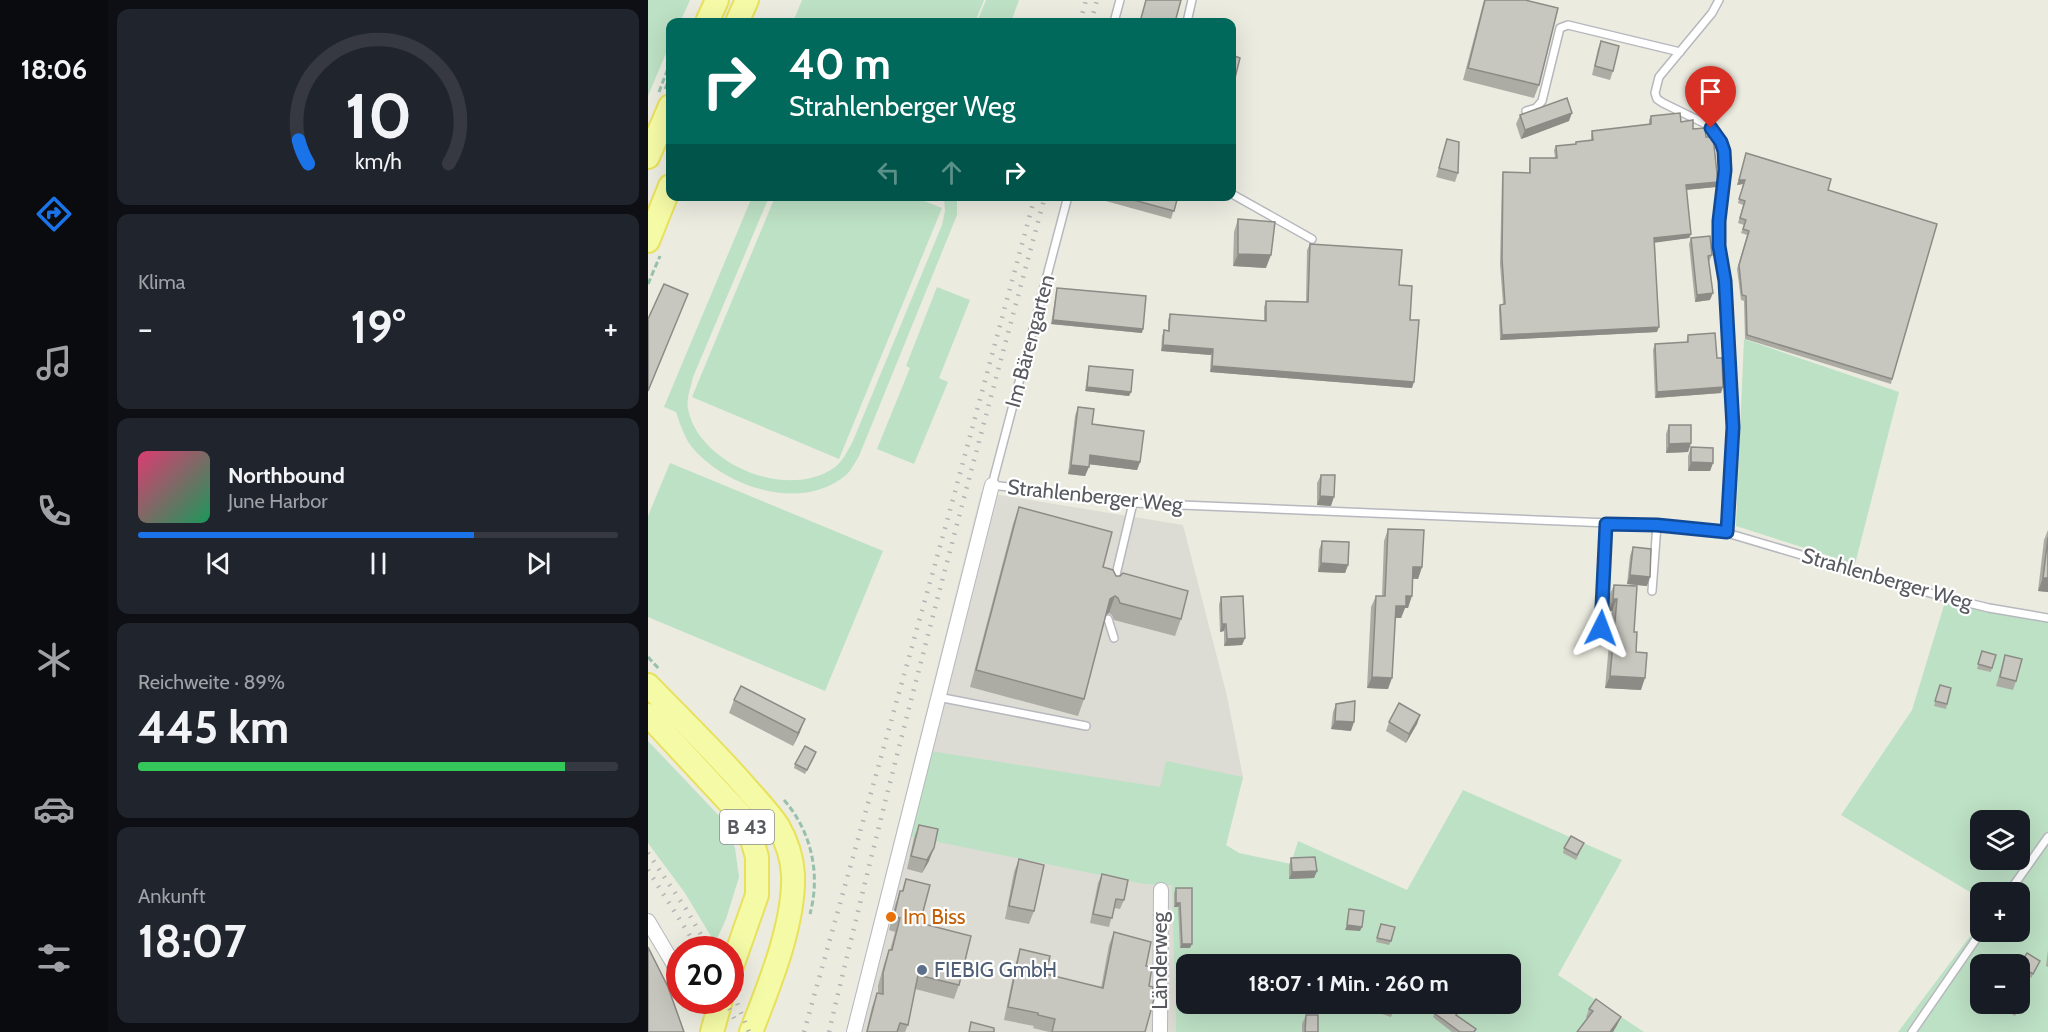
<!DOCTYPE html>
<html lang="de">
<meta charset="utf-8">
<style>
body{margin:0;font-family:Cabin,sans-serif;background:#20242c;color:#f1f3f6;height:100vh;display:flex;flex-direction:column;font-size:22px;white-space:nowrap}
*{box-sizing:border-box;margin:0}
p{font-size:20px;color:#9ea1a6}
.icon{flex:none;width:33px;height:33px;fill:none;stroke:currentColor;stroke-width:2;stroke-linecap:round;stroke-linejoin:round}
.map{position:relative;flex:1;overflow:hidden}
.panel{display:flex;flex-direction:column;gap:9px;padding:9px;background:#0d0f14;width:540px}
.panel>*{flex:none}
.top-card{position:absolute;left:18px;top:18px;width:570px;height:183px;border-radius:12px;box-shadow:0 6px 24px #0002;background:#00695c;color:#fff;overflow:hidden}
.tools{position:absolute;left:1322px;top:810px;display:grid;gap:12px}
.tools a{display:grid;place-items:center;width:60px;height:60px;border-radius:12px;background:#171b24;box-shadow:0 6px 24px #0002;font-size:30px}
.speed{position:absolute;left:18px;top:936px;display:flex;gap:12px;font-size:30px;font-weight:700;text-align:center}
.speed>*{display:grid;place-content:center;width:78px;height:78px;border-radius:50%;background:#171b24;box-shadow:0 6px 24px #0002;line-height:1}
.speed .limit{border:9px solid #d22;background:#fff;color:#111}
.pin{position:absolute;display:grid;place-items:center;width:51px;height:51px;color:#fff;margin:-62px -26px;border-radius:50% 50% 50% 0;rotate:-45deg;box-shadow:0 0 6px #0007}
.pin .icon{rotate:45deg}
.me{position:absolute;width:66px;margin:-33px;rotate:3deg;stroke-linejoin:round;filter:drop-shadow(0 0 4px #0008)}
.turn{display:flex;align-items:center;gap:21px;height:126px;padding:0 24px;font-size:27px}
.turn .icon{width:78px;height:78px;stroke-width:2.5}
.turn b{display:block;font-size:42px;line-height:51px}
.lanes{display:flex;align-items:center;height:57px;padding:0 24px;background:#0003;justify-content:center;gap:30px;direction:ltr}
.lanes .off{opacity:.35}
.big{font-size:45px;font-weight:700;line-height:1.1}
.panel .card{flex:1;display:flex;flex-direction:column;justify-content:center;gap:9px;min-width:0;padding:0 21px;border-radius:12px;background:#20242c}
.panel .dial{align-items:center;gap:0}
.dial svg{height:156px;overflow:visible;fill:none;stroke:#363941;stroke-width:7;stroke-linecap:round;text-anchor:middle}
.dial text{fill:#f1f3f6;stroke:none}
.song{display:flex;align-items:center;gap:18px}
.cover{width:72px;height:72px;border-radius:9px;background:linear-gradient(135deg,hsl(340 70% 55%),hsl(150 70% 35%))}
.played{height:6px;border-radius:3px;background:linear-gradient(90deg,#1a73e8 70%,#363941 70%)}
.keys{display:flex;justify-content:space-around;direction:ltr}
.heat{display:flex;justify-content:space-between;align-items:center;font-size:33px;direction:ltr}
.charge{height:9px;border-radius:4px;background:linear-gradient(90deg,#34c759 89%,#363941 0)}
.trip{position:absolute;left:528px;top:954px;width:345px;height:60px;border-radius:12px;background:#171b24;box-shadow:0 6px 24px #0002;font-weight:700;line-height:60px;text-align:center}
main{display:flex;flex:1;min-height:0}
.dock{display:flex;flex-direction:column;width:108px;justify-content:space-around;align-items:center;background:#090b0e;color:#9ea1a6}
.dock .icon{width:42px;height:42px}
.dock .selected{color:#1a73e8}
.dock b{font-size:27px;color:#f1f3f6}
.map>svg:first-child{display:block}
.industrial{fill:#dcdcd4}
.green{fill:#bde1c5;fill-rule:evenodd}
.lines{fill:none;stroke-linecap:round;stroke-linejoin:round}
.lane-casing{stroke:#b7b8be;stroke-width:10}
.street-casing{stroke:#b7b8be;stroke-width:16}
.primary-casing{stroke:#e8e15b;stroke-width:26}
.path{stroke:#97c1ad;stroke-width:3;stroke-dasharray:6 3;stroke-linecap:butt}
.lane{stroke:#fff;stroke-width:7}
.street{stroke:#fff;stroke-width:14}
.primary{stroke:#f4faa6;stroke-width:22}
.rail{stroke:#b3b3b4;stroke-width:4.5;stroke-dasharray:1.5 8;stroke-linecap:butt}
.wall{fill:#acaba4}
.shaded-wall{fill:#8c8b86}
.building{fill:#c8c7bf;stroke:#8c8b86;stroke-width:1.5}
.route-casing{stroke:#114b97;stroke-width:15}
.route{stroke:#1a73e8;stroke-width:10}
.food-dot{fill:#e8710a;stroke:#fff;stroke-width:2}
.service-dot{fill:#5c6f8a;stroke:#fff;stroke-width:2}
.labels{text-anchor:middle;stroke-width:4.5;stroke-linejoin:round;paint-order:stroke}
.shield{fill:#fff;stroke:#8a8c90;stroke-width:1.5}
.shield-label{font-size:20px;font-weight:bold;fill:#585a60}
.street-label{font-size:21px;fill:#585a60;stroke:#fff}
.food-label{font-size:21px;fill:#c56008;stroke:#fff;text-anchor:start}
.service-label{font-size:21px;fill:#4e5e75;stroke:#fff;text-anchor:start}
</style>
<main>
<nav class="dock">
<b>18:06</b>
<svg class="icon selected" aria-label="directions" viewBox="0 0 24 24"><path d="M12 3l9 9-9 9-9-9zM9 14v-3h6M13 9l2 2-2 2"/></svg>
<svg class="icon" aria-label="music" viewBox="0 0 24 24"><path d="M9 18V5l10-2v13"/><circle cx="6" cy="18" r="3"/><circle cx="16" cy="16" r="3"/></svg>
<svg class="icon" aria-label="phone" viewBox="0 0 24 24"><path d="M5 4h4l2 5-3 2q2 4 5 5l2-3 5 2v4C11 20 4 13 5 4z"/></svg>
<svg class="icon" aria-label="climate" viewBox="0 0 24 24"><path d="M12 3v18M4 7l16 10M4 17L20 7"/></svg>
<svg class="icon" aria-label="car" viewBox="0 0 24 24"><path d="M5 17H2v-5l4-1 3-4h7l3 4 3 1v5h-3M9 17h6M6 11h13"/><circle cx="7" cy="17" r="2"/><circle cx="17" cy="17" r="2"/></svg>
<svg class="icon" aria-label="filters" viewBox="0 0 24 24"><path d="M4 7h16M4 17h16"/><circle cx="9" cy="7" r="2"/><circle cx="15" cy="17" r="2"/></svg>
</nav>
<section class="panel">
<div class="card dial"><svg viewBox="0 0 100 80">
<path d="M14 69A42 42 0 1 1 86 69"/>
<path d="M14 69A42 42 0 0 1 9 57" stroke="#1a73e8"/>
<text x="50" y="56" font-size="32" font-weight="700">10</text>
<text x="50" y="72" font-size="11">km/h</text>
</svg></div>
<div class="card"><p>Klima</p>
<div class="heat"><a>−</a><b class="big">19°</b><a>+</a></div>
</div>
<div class="card">
<div class="song"><i class="cover"></i><div><b>Northbound</b><p>June Harbor</p></div></div>
<div class="played"></div>
<div class="keys"><svg class="icon" aria-label="previous" viewBox="0 0 24 24"><path d="M18 5L8 12l10 7zM5 5v14"/></svg><svg class="icon" aria-label="pause" viewBox="0 0 24 24"><path d="M8 5v14M16 5v14"/></svg><svg class="icon" aria-label="next" viewBox="0 0 24 24"><path d="M6 5l10 7-10 7zM19 5v14"/></svg></div>
</div>
<div class="card"><p>Reichweite · 89%</p><b class="big">445 km</b><div class="charge"></div></div>
<div class="card"><p>Ankunft</p><b class="big">18:07</b></div>
</section>
<div class="map">
<svg width="1400" height="1032" viewBox="0 0 1400 1032">
<rect width="100%" height="100%" fill="#ebebe0"/>
<path class="industrial" d="M333,492L535,525L579,696L595,777L578,845L524,865L528,1032H198Z"/>
<g class="green">
<path d="M0,0H42L32,22H22V44L0,96Z"/>
<path d="M154,0H336L327,22H145Z"/>
<path d="M338,0H371L363,22H329Z"/>
<path d="M104,197H121L45,377C43,387 38,399 40,409C51,465 141,501 187,467C195,461 200,450 205,441L294,225L297,211L296,197H309V215L211,456C207,462 203,471 198,475C154,513 76,487 43,446C36,436 32,424 28,412L16,407Z"/>
<path d="M127,197H266L294,208L191,459L44,397Z"/>
<path d="M289,287L322,300L291,378L300,382L266,464L229,449L262,368L258,366Z"/>
<path d="M1096,339L1251,392L1207,564L1088,526Z"/>
<path d="M22,463L235,551L177,691L0,617V516Z"/>
<path d="M1297,602L1400,621V1032H1250L1332,923V932H1371V892H1332V898L1193,815L1264,710ZM1332,820H1371V860H1332ZM1332,964H1371V1004H1332Z"/>
<path d="M0,741L77,822L87,848L91,877L78,919L67,943L37,893L0,843Z"/>
<path d="M282,751L512,787L518,761L595,777L578,845L591,853L643,864L650,841L759,890L815,790L974,860L910,975L996,1032H528L524,885L496,884L261,836ZM538,964H862V1004H538Z"/>
</g>
<g class="lines">
<defs>
<g id="lane">
<path d="M1071,0L1064,13L1011,77L1007,93L1009,99L1015,103L1056,123L1069,136L1076,151L1077,170L1071,221V246L1077,281L1085,427L1079,533"/>
<path d="M466,22L472,0"/>
<path d="M539,22L544,0"/>
<path d="M878,111L888,108L894,101L912,28L920,25L1032,52"/>
<path d="M584,194L664,239"/>
<path d="M420,196L344,485L485,503L1009,525L1079,533L1292,596L1341,608L1400,618"/>
<path d="M466,583L485,503"/>
<path d="M1004,591L1009,525"/>
<path d="M460,619L466,638"/>
<path d="M953,628L958,523"/>
<path d="M290,697L438,726"/>
<path d="M1361,892L1400,837"/>
<path d="M1264,1032L1333,932"/>
</g>
<g id="street">
<path d="M0,921L32,975"/>
<path d="M206,1032L344,485"/>
<path d="M512,1032L513,890"/>
</g>
<g id="primary">
<path d="M59,22L69,0"/>
<path d="M89,22L99,0"/>
<path d="M0,157L22,106"/>
<path d="M0,241L22,186"/>
<path d="M0,685C32,718 65,750 95,784C107,798 120,811 130,826C138,840 144,858 145,874C147,923 121,986 103,1032"/>
<path d="M0,715L92,814L103,836L109,857V895L82,972"/>
<path d="M64,1032L73,1000"/>
</g>
</defs>
<use href="#lane" class="lane-casing"/>
<use href="#street" class="street-casing"/>
<use href="#primary" class="primary-casing"/>
<g class="path">
<path d="M17,89L22,77"/>
<path d="M11,92L22,63"/>
<path d="M0,284L12,256"/>
<path d="M0,657L11,669"/>
<path d="M136,800C163,831 173,873 162,914"/>
</g>
<use href="#lane" class="lane"/>
<use href="#street" class="street"/>
<use href="#primary" class="primary"/>
<g class="rail">
<path d="M432,22L438,0"/>
<path d="M443,22L449,0"/>
<path d="M0,853L38,909L62,950"/>
<path d="M0,870L51,950"/>
<path d="M82,986L101,1032"/>
<path d="M77,1000L88,1022"/>
<path d="M156,1032L298,525L387,196"/>
<path d="M181,1032C247,752 322,474 397,196"/>
</g>
</g>
<g class="wall">
<path d="M836,0H837L891,85L886,98L815,80Z"/>
<path d="M953,41L965,71L962,80L944,75L950,49Z"/>
<path d="M872,115L921,121L873,139L868,124Z"/>
<path d="M1003,116L1033,122L1058,137L1070,182L1068,187L1038,190L1043,234L1041,238L1007,242L1009,332L852,340L851,309L852,305L855,304L852,264L854,176L855,172L881,173V163L882,158H907L906,150L908,146L927,144L928,142L943,140V135L944,131L1001,125V120Z"/>
<path d="M799,139L810,173L807,182L788,177Z"/>
<path d="M1097,158L1180,190L1244,379L1243,384L1097,339L1096,301L1093,300L1089,269L1099,235L1093,233L1096,225L1090,223L1095,205L1090,203L1095,184L1089,185Z"/>
<path d="M455,196H530L523,219L454,200Z"/>
<path d="M590,219L618,268L585,266L586,232Z"/>
<path d="M1043,238L1064,255L1061,262L1062,300L1047,302L1041,244Z"/>
<path d="M662,244L751,285L762,320L764,388L562,372L563,355L513,351L514,336L516,330H520V320L522,314L616,321V307L618,301L658,302L659,250Z"/>
<path d="M409,288L494,333L403,324L408,292Z"/>
<path d="M1040,335L1069,358L1073,393L1007,398L1005,350L1007,344L1038,343Z"/>
<path d="M441,366L483,392L481,396L437,391L440,370Z"/>
<path d="M430,407L444,424L492,462L489,470L441,464L437,476L420,474L427,416Z"/>
<path d="M1021,425L1043,443L1040,452L1018,453V434Z"/>
<path d="M1043,447L1065,463L1062,471H1040V456Z"/>
<path d="M673,475L683,506L669,505V483Z"/>
<path d="M371,507L468,576L533,619L527,636L466,620L464,615L461,613L458,615L436,699L430,716L322,687L365,524Z"/>
<path d="M740,529L774,567L770,579H765L760,608H757L753,618H747L740,689L719,688L723,607L728,596H734L736,541Z"/>
<path d="M1400,530V592L1390,591L1396,540Z"/>
<path d="M674,541L700,565L697,573L670,572L671,550Z"/>
<path d="M985,547L999,586L979,584L982,556Z"/>
<path d="M966,585L986,632L993,690L957,688L964,611H961V596Z"/>
<path d="M573,597L597,638L594,645L576,646V631L572,632L571,605Z"/>
<path d="M1334,651L1344,668L1343,672L1329,669Z"/>
<path d="M1357,655L1368,681L1365,690L1348,686Z"/>
<path d="M1292,685L1299,704L1298,709L1286,706Z"/>
<path d="M86,700L152,732L145,746L81,713Z"/>
<path d="M688,704L703,731L683,729L685,712Z"/>
<path d="M772,715L769,724L758,743L738,731L741,722Z"/>
<path d="M167,756L157,774L146,768L147,764Z"/>
<path d="M271,825L281,861L274,873L259,869L266,838Z"/>
<path d="M936,843L928,860L915,853L916,848Z"/>
<path d="M643,858L669,871L666,878L641,879V866Z"/>
<path d="M371,859L386,911L381,924L357,919L366,872Z"/>
<path d="M454,874L476,900L472,909L466,908L461,927L442,923L450,883Z"/>
<path d="M258,879L272,923L311,985L306,999L267,989L260,1025L257,1032H218L224,1007L229,993H230V986L236,964L241,950H242L247,932L241,930L247,905L252,891H254Z"/>
<path d="M528,888L542,948H532L530,907H526V893Z"/>
<path d="M733,924L743,941L741,945L728,942Z"/>
<path d="M466,932L498,966L503,998L497,1032H401L385,1028L386,1026L356,1020L368,962L372,949L398,974L453,988L461,945Z"/>
<path d="M1400,950V967L1398,966Z"/>
<path d="M1390,965L1383,978L1371,972V966Z"/>
<path d="M1376,998L1367,1016L1352,1008L1353,1004Z"/>
<path d="M731,1004H748L743,1017L728,1012Z"/>
<path d="M793,1004H817L809,1015L827,1032H804L785,1017L786,1013Z"/>
<path d="M941,1009L973,1017L969,1025L965,1032H929L939,1019L938,1017Z"/>
<path d="M658,1015L670,1032H654V1024Z"/>
</g>
<g class="shaded-wall">
<path d="M924,113L921,121L873,139L877,130Z"/>
<path d="M1091,180H1097L1095,184L1089,185Z"/>
<path d="M1070,182L1068,187L1036,190L1038,185Z"/>
<path d="M1043,234L1041,238L1005,243L1006,238Z"/>
<path d="M590,254L623,255L618,268L585,266Z"/>
<path d="M1065,293L1062,300L1047,302L1049,295Z"/>
<path d="M405,320L495,329L494,333L403,324Z"/>
<path d="M1011,327L1009,332L852,340L854,335Z"/>
<path d="M515,345L565,349L563,355L513,351Z"/>
<path d="M564,366L766,382L764,388L562,372Z"/>
<path d="M439,387L483,392L481,396L437,391Z"/>
<path d="M1075,387L1073,393L1007,398L1009,392Z"/>
<path d="M1043,443L1040,452L1018,453L1021,444Z"/>
<path d="M442,455L492,462L489,470L439,464Z"/>
<path d="M1043,462L1065,463L1062,471H1040Z"/>
<path d="M423,465L441,467L437,476L420,474Z"/>
<path d="M672,496L686,497L683,506L669,505Z"/>
<path d="M673,563L700,565L697,573L670,572Z"/>
<path d="M765,567H774L770,579L761,578Z"/>
<path d="M982,575L1002,577L999,586L979,584Z"/>
<path d="M1395,578H1400V592L1390,591Z"/>
<path d="M467,596L461,613L456,616L462,599Z"/>
<path d="M758,596H764L760,608H757L753,618H743L748,606Z"/>
<path d="M965,599H969L964,611H961Z"/>
<path d="M574,624H578L576,631L572,632Z"/>
<path d="M597,638L594,645L576,646L579,639Z"/>
<path d="M962,676L997,678L993,690L957,688Z"/>
<path d="M724,677L744,678L740,689L719,688Z"/>
<path d="M772,715L769,724L758,743L761,734Z"/>
<path d="M157,719L152,732L145,746L150,733Z"/>
<path d="M687,721L706,722L703,731L683,729Z"/>
<path d="M286,848L281,861L274,873L279,860Z"/>
<path d="M669,871L666,878L641,879L644,872Z"/>
<path d="M528,903H532L530,907H526Z"/>
<path d="M699,925L714,927L712,931L697,930Z"/>
<path d="M534,944H544L542,948H532Z"/>
<path d="M973,1017L969,1025L965,1032H962Z"/>
</g>
<g class="building">
<path d="M498,0H533L527,22H492Z"/>
<path d="M837,0H877L910,8L891,85L820,68Z"/>
<path d="M953,41L971,46L965,71L947,66Z"/>
<path d="M584,55L592,58L584,90Z"/>
<path d="M919,98L924,113L877,130L872,115Z"/>
<path d="M1032,113L1033,122L1045,120V129L1057,128L1058,137H1065L1070,182L1038,185L1043,234L1006,238L1011,327L854,335L852,305L857,304L854,259L855,172L882,173V158H909L908,146L928,144V142L945,140L944,131L1003,124V116Z"/>
<path d="M799,139L811,142L810,173L791,168Z"/>
<path d="M1098,153L1183,179L1180,190L1289,224L1244,379L1099,335L1098,296L1094,295L1091,265L1101,231L1095,229L1098,220L1092,218L1097,201L1091,199L1097,180H1091Z"/>
<path d="M471,196H530L526,211Z"/>
<path d="M590,219L627,222L623,255L590,254Z"/>
<path d="M1062,236L1064,255L1060,256L1065,293L1049,295L1043,238Z"/>
<path d="M662,244L754,250L751,285L764,286L762,320H771L766,382L564,366L565,349L515,345L516,330L521,331L522,314L618,321V301L660,302Z"/>
<path d="M16,284L40,294L0,391V319Z"/>
<path d="M409,288L498,296L495,329L405,320Z"/>
<path d="M1067,333L1069,358H1074L1075,387L1009,392L1007,344L1040,342V335Z"/>
<path d="M441,366L485,370L483,392L439,387Z"/>
<path d="M430,407L446,409L444,424L496,431L492,462L442,455L441,467L423,465Z"/>
<path d="M1021,425H1043V443L1021,444Z"/>
<path d="M1043,447L1065,448V463L1043,462Z"/>
<path d="M673,475H687L686,497L672,496Z"/>
<path d="M371,507L464,532L455,567L465,570L468,576H472L475,573L540,591L533,619L472,603L470,598L467,596L462,599L436,699L328,670Z"/>
<path d="M740,529L776,530L774,567H765L764,596H758V606H748L744,678L724,677L728,596H737Z"/>
<path d="M1400,537V578H1395Z"/>
<path d="M674,541L701,542L700,565L673,563Z"/>
<path d="M985,547L1003,549L1002,577L982,575Z"/>
<path d="M966,585L989,586L986,632H989L988,652L999,653L997,678L962,676L969,599H965Z"/>
<path d="M595,596L597,638L579,639L578,624H574L573,597Z"/>
<path d="M1334,651L1348,655L1344,668L1330,664Z"/>
<path d="M1357,655L1374,659L1368,681L1352,677Z"/>
<path d="M1292,685L1303,688L1299,704L1287,701Z"/>
<path d="M93,686L157,719L150,733L86,700Z"/>
<path d="M707,701L706,722L687,721L688,704Z"/>
<path d="M751,703L772,715L761,734L741,722Z"/>
<path d="M157,746L168,752L159,770L147,764Z"/>
<path d="M271,825L290,829L286,848L279,860L263,856Z"/>
<path d="M923,836L936,843L929,855L916,848Z"/>
<path d="M667,857L669,871L644,872L643,858Z"/>
<path d="M371,859L396,865L386,911L361,906Z"/>
<path d="M454,874L480,880L476,900L468,899L464,918L445,914Z"/>
<path d="M258,879L282,885L272,923L323,936L311,985L270,975L260,1025L252,1023L249,1032H219L229,993L235,994V973L241,950H244L252,918L246,916L252,891H255Z"/>
<path d="M528,888H544V944H534L532,903H528Z"/>
<path d="M701,909L716,911L714,927L699,925Z"/>
<path d="M733,924L747,927L743,941L729,938Z"/>
<path d="M466,932L503,942L498,966L504,967L501,986L505,987L503,998L506,999L497,1032H404L407,1019L390,1015V1013L360,1007L372,949L402,956L398,974L455,988Z"/>
<path d="M0,947L20,987L36,1032H0Z"/>
<path d="M1379,953L1392,961L1385,974L1371,966Z"/>
<path d="M1371,995L1376,998L1369,1012L1353,1004H1371Z"/>
<path d="M948,999L973,1017L962,1032H929L945,1011L941,1009Z"/>
<path d="M731,1004H748L746,1008Z"/>
<path d="M793,1004H816L808,1015L828,1029L826,1032H812L786,1013Z"/>
<path d="M658,1015H670V1032H657Z"/>
<path d="M323,1022L346,1028V1032H321Z"/>
</g>
<g class="lines">
<defs>
<path id="route" d="M953,628L958,524L1009,525L1079,532L1085,427L1077,281L1071,246V221L1077,170L1076,151L1073,142L1063,128"/>
</defs>
<use href="#route" class="route-casing"/>
<use href="#route" class="route"/>
</g>
<circle class="food-dot" cx="243" cy="917" r="6"/>
<circle class="service-dot" cx="274" cy="970" r="6"/>
<g class="labels">
<rect class="shield" x="72" y="810" width="54" height="34" rx="4.5"/>
<g class="shield-label">
<text x="99" y="834">B 43</text>
</g>
<g class="street-label">
<text transform="translate(382 341) rotate(-75)" y="7">Im Bärengarten</text>
<text transform="translate(447 496) rotate(6)" y="7">Strahlenberger Weg</text>
<text transform="translate(1239 579) rotate(16)" y="7">Strahlenberger Weg</text>
<text transform="translate(512 961) rotate(-90)" y="7">Länderweg</text>
</g>
<g class="food-label">
<text x="255" y="924">Im Biss</text>
</g>
<g class="service-label">
<text x="286" y="977">FIEBIG GmbH</text>
</g>
</g>
</svg>
<div class="tools">
<a><svg class="icon" aria-label="layers" viewBox="0 0 24 24"><path d="M12 4l9 5-9 5-9-5zM3 14l9 5 9-5"/></svg></a>
<a>+</a>
<a>−</a>
</div>
<div class="speed"><div class="limit">20</div></div>
<div class="pin" style="left:1063px;top:128px;background:#d93025"><svg class="icon" aria-label="arrive" viewBox="0 0 24 24"><path d="M6 21V4h12l-3 4 3 4H6"/></svg></div>
<svg class="me" style="left:953px;top:628px" viewBox="-20 -20 40 40"><path d="M0-17L14 15 0 8-14 15z" fill="#1a73e8" stroke="#fff" stroke-width="4"/></svg>
<div class="trip">18:07 · 1 Min. · 260 m</div>
<div class="top-card">
<div class="turn"><svg class="icon" aria-label="right" viewBox="0 0 24 24"><path d="M7 20v-9h11M14 6l5 5-5 5"/></svg><div><b>40 m</b>Strahlenberger Weg</div></div>
<div class="lanes"><svg class="icon off" aria-label="left" viewBox="0 0 24 24"><path d="M17 20v-9H6M10 6l-5 5 5 5"/></svg><svg class="icon off" aria-label="ahead" viewBox="0 0 24 24"><path d="M12 20V5M6 11l6-6 6 6"/></svg><svg class="icon" aria-label="right" viewBox="0 0 24 24"><path d="M7 20v-9h11M14 6l5 5-5 5"/></svg></div>
</div>
</div>
</main>
